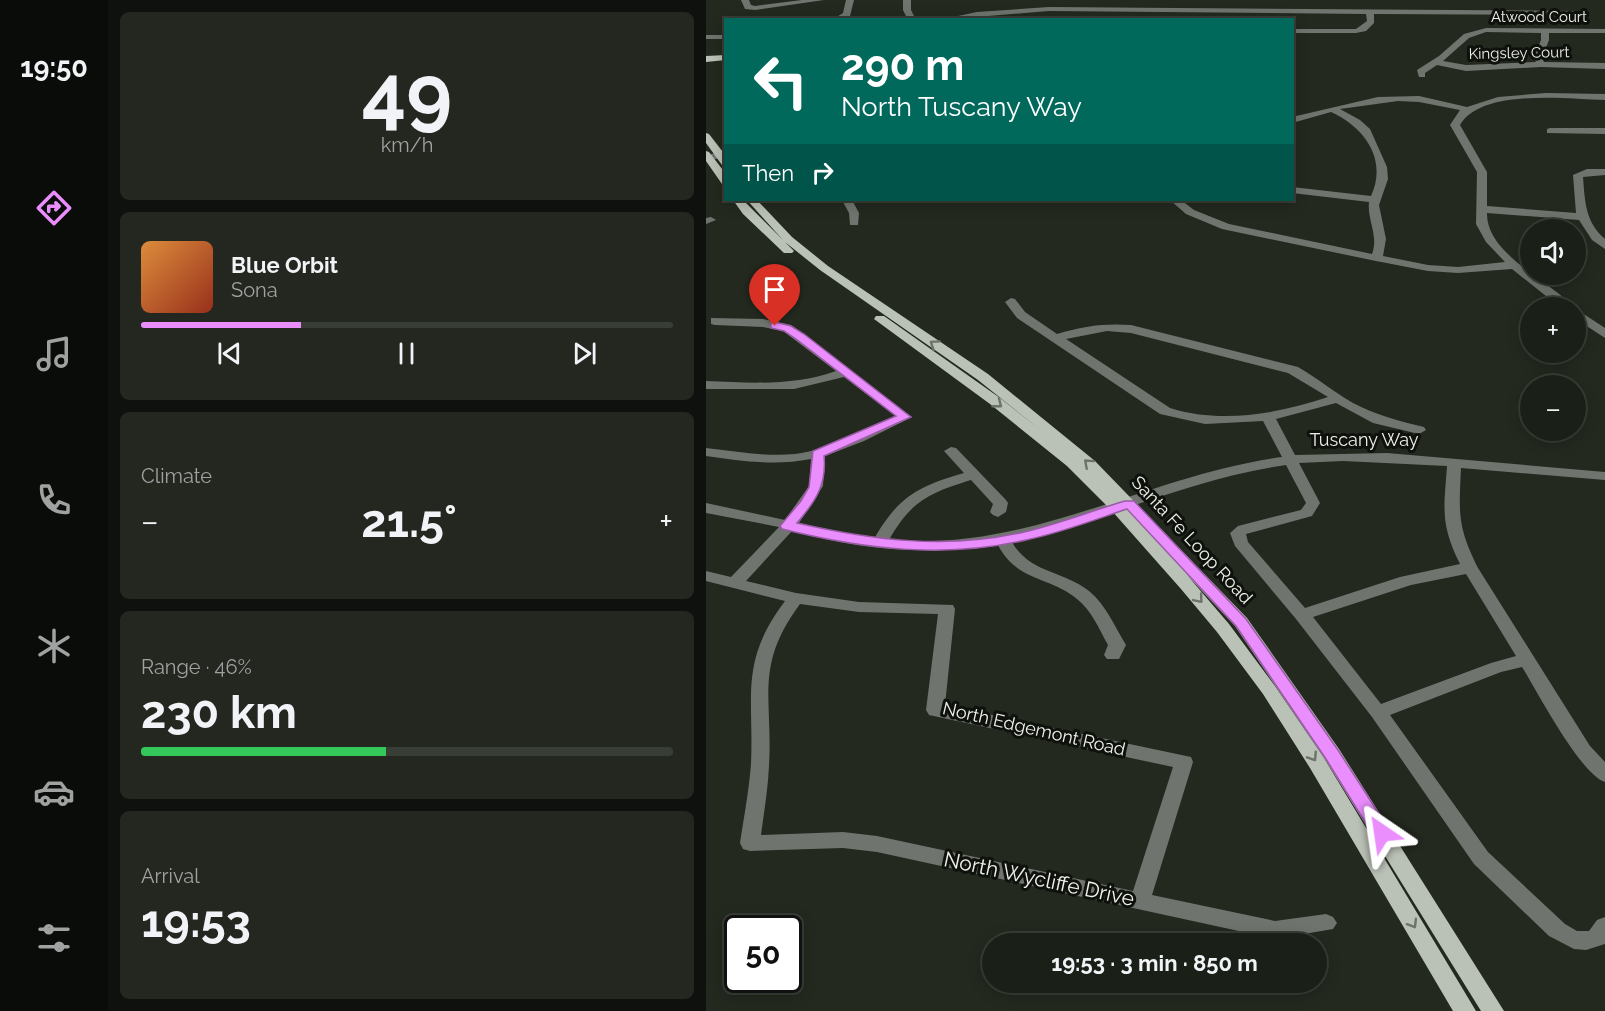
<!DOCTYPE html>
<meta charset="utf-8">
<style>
body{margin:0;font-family:Raleway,sans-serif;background:#232720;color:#f1f3f6;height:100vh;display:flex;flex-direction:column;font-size:22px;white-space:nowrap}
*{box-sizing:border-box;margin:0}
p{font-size:20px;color:#9fa2a1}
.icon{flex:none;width:33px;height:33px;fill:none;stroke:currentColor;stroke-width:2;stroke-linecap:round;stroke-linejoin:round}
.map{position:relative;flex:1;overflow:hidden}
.sheet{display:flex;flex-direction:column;gap:12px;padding:12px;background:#0e110d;width:598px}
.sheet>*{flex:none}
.top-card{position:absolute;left:18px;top:18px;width:570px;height:183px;border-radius:0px;box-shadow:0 3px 15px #0003,0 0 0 2px #383d36;background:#00695c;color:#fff;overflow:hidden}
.fabs{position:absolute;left:814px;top:219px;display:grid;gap:12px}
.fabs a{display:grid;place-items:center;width:66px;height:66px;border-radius:50%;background:#1a1f17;box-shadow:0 3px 15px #0003,0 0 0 2px #383d36;font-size:30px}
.speed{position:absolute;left:18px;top:915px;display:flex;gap:12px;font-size:30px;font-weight:700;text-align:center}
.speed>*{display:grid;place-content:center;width:78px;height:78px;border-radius:50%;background:#1a1f17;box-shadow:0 3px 15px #0003,0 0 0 2px #383d36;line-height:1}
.speed .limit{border:3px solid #111;border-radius:9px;background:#fff;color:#111}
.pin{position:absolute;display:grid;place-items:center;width:51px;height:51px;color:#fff;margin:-62px -26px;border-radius:50% 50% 50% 0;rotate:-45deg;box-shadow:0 0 6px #0007}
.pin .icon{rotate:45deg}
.me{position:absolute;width:66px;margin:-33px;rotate:328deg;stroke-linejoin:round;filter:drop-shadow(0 0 4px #0008)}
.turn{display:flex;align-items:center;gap:21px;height:126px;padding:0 18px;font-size:27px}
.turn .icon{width:78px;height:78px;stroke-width:2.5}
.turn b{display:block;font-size:42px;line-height:51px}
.then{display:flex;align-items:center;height:57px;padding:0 18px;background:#0003;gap:12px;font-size:22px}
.big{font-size:45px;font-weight:700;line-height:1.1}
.sheet .card{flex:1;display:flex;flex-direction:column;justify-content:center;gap:9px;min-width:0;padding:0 21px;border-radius:9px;background:#232720}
.sheet .dial{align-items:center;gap:0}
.dial b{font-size:78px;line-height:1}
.song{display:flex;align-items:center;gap:18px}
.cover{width:72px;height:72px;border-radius:9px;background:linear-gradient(135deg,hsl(30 70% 55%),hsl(10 70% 35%))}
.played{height:6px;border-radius:3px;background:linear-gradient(90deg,#ea8dfd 30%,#383d36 30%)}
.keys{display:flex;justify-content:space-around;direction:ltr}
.heat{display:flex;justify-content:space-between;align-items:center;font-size:33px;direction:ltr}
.charge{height:9px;border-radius:4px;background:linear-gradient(90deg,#34c759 46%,#383d36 0)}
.trip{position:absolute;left:276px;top:933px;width:345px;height:60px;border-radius:30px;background:#1a1f17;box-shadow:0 3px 15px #0003,0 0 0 2px #383d36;font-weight:700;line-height:60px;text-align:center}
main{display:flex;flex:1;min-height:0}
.menu{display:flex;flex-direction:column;width:108px;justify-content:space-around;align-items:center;background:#0a0c09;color:#9fa2a1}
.menu .icon{width:42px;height:42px}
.menu .current{color:#ea8dfd}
.menu b{font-size:27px;color:#f1f3f6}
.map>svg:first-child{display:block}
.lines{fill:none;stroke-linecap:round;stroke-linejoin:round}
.minor{fill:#70746e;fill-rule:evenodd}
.major{fill:#bac1b6;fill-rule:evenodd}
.oneway{stroke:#6d726a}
.route{fill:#ea8dfd;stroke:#985ca4;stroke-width:1.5}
.labels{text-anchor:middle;stroke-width:6;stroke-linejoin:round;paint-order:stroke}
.far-street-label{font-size:15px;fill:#ecf1e9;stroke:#0e110c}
.street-label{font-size:18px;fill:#ecf1e9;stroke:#0e110c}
.near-street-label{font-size:21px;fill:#ecf1e9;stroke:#0e110c}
</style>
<main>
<nav class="menu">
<b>19:50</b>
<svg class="icon current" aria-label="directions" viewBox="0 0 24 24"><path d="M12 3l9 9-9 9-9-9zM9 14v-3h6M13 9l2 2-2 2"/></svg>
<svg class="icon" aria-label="music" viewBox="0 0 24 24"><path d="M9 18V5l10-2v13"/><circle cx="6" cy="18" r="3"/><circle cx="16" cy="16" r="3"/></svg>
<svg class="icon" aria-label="phone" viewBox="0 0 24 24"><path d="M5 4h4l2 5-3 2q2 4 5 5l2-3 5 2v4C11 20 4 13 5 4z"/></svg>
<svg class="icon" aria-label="climate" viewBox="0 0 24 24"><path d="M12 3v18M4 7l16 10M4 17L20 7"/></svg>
<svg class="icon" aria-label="car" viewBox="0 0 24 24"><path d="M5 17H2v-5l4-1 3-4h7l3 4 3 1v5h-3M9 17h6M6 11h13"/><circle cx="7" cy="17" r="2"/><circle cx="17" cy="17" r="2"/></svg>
<svg class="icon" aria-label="filters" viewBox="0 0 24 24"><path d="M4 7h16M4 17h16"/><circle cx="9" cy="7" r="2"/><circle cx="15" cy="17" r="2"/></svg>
</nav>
<section class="sheet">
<div class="card dial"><b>49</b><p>km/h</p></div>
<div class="card">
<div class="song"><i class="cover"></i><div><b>Blue Orbit</b><p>Sona</p></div></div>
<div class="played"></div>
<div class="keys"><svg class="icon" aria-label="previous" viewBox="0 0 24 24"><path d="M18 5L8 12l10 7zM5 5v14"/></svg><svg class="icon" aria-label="pause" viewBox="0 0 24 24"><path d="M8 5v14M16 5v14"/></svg><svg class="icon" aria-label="next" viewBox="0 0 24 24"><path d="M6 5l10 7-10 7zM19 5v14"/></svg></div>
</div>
<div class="card"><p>Climate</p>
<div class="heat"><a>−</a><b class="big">21.5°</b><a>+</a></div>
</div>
<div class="card"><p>Range · 46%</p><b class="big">230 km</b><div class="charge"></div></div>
<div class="card"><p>Arrival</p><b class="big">19:53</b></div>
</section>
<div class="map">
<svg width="899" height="1011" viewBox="0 0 899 1011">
<rect width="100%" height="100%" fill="#23291f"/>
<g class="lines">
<g class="minor">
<path d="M35,0H43L45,5L49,6L96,0H118L49,10L39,9Z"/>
<path d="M140,0H148L144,16L137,20H126L137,13Z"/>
<path d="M197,0H205V10L210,20H202L197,10Z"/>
<path d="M343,7L871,11L875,13L871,15L668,14V23L660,31L650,33H586V29H650L661,21L660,14L343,11L233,20L271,12Z"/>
<path d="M780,28L899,29V33H843V40L836,58L838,62L899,63V69L835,67L760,71L731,65L719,73V77H713L711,70L733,56L758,34ZM780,32L835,33V40L828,58L830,62L760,65L737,61L763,38Z"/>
<rect x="0" y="35" width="20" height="4"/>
<path d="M840,93L899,94V100C860,99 776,88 754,125L781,172V206L870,213L867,175L881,169H899V175L877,177C879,201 879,222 899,239V249L886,240L873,220L781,213C780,254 844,281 869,308H855L806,269L752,273L722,271L670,261L516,229L480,214L464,200H475L488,210L523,224L666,254C673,236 661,220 663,202L586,193V187L665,196C682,159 658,127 625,112L586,123V117L672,97L713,96L761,107L792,97ZM692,101L713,102L754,110L744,125L771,172L770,224L780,242L799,262L752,267L722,265L677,256L680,239L673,205L682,179L681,167L664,129L654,120L634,109Z"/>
<path d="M844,128H899V134L841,133V129Z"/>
<path d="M20,151V157L0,161V155Z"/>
<path d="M136,200H146L153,213L152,225H144L143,213Z"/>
<path d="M5,217L10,220L0,224V218Z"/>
<path d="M305,298L309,299L319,312L351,334C377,326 399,323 425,325L592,367C611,378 628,392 647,403C670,415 693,421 718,427L720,430L713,434L667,423L630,403L570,419L589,455L681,453L899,472V480L755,468C753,513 751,526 772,568L884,746L899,762V782C874,774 831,691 816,667L795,672L684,715L782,852L859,924L871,931H883L891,920L899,917V944L880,950L868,949L843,936L768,864L666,717L590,619L529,546L524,533L532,526L595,510L600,503L580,465C485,478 399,521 306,542C323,573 358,571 383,591C400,605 409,627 420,645L413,659H401L398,655L402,645C393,629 386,611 371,599C344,576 311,582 292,545C215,555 161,551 86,531L40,581L90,593L153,602L247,605L249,609L239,705L485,757L487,762L446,895L569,921L620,914L627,917L631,923L627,929L569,939L171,852L137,848L44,851L37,849L34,843C38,817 43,790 45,764C48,695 33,662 79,601L0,581V571L25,577L73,527L0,513V503L79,520L103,486L105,459C69,466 35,461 0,456V448C29,451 59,457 89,454C124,450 157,431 189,416L138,377L88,389H0V381C44,383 88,386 130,371L77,331L57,327L9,325L5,324V318L57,319L85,325L206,417L158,441L119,456L117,486L93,523L168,539C192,497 212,486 258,473L238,451L245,447L250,448L300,500L302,503L300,512L292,517L287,515L284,512L287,504L265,480C223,493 205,501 183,540C327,552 438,476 576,457L557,421L499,424L454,414L311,318L299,302ZM401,331L425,333L582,373L622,397C571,414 515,424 464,408L360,339ZM637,461L741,466C738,509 734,524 754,564L694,577L599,608L542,542L540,534L606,516L614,503L593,463ZM760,574L810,656L785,663L675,704L607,617L705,585ZM94,604L153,612L232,614L220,710L223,715L467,767L427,891L171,836L137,832L55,835C58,812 62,789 63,766C67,697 48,666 94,604Z"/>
<path d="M870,309L899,328V338L870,319Z"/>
</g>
<g class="major">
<path d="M20,55V60L0,62V56Z"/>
<path d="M0,133L3,134L20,156V166L16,165L0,143Z"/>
<path d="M0,151L3,152L20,174V185L16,184L0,161Z"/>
<path d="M27,200H37L77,240L41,200H51L86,237L122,266L282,374L389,461L541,618L633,749L798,1011H775L619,759L529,626L481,575L523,624L569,686L618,758L770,1011H747L604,768L557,694L511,632L475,589L406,511L361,466L284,404L168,319L170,316H178L294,398L337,432L272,380L114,270L79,242L88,251L86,253H78L37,214Z"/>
</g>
</g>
<defs><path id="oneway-chevron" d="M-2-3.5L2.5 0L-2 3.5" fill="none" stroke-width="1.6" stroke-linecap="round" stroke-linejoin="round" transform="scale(1.5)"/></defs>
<g class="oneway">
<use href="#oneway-chevron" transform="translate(228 344) rotate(-146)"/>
<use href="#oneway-chevron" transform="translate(292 404) rotate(38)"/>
<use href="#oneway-chevron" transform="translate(382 463) rotate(-138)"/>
<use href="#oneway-chevron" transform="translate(493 599) rotate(50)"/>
<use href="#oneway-chevron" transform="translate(607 757) rotate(57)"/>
<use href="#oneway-chevron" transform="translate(707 924) rotate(59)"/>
</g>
<path class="route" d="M69,322L85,326L98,334L205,417L118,456C121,485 109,502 91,523C166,540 241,550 318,532C352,524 385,511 419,501H428L540,619L632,750L682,828L685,833L682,838L676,840L669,838L620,759L530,626L421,509C388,520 354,533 320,540C238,559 157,549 76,529L74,526L95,501L103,487L107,451L190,416L90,339L78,331L65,328V323Z"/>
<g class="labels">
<g class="far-street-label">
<text x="833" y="22">Atwood Court</text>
<text transform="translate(813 53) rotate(-1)" y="5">Kingsley Court</text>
</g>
<g class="street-label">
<text x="658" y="446">Tuscany Way</text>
<text transform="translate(486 540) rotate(47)" y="6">Santa Fe Loop Road</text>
<text transform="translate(328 729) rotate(13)" y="6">North Edgemont Road</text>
</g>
<g class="near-street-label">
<text transform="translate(333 879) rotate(12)" y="7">North Wycliffe Drive</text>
</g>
</g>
</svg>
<div class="fabs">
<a><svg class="icon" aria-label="sound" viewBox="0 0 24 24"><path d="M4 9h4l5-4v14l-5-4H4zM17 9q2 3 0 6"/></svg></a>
<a>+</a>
<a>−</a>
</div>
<div class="speed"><div class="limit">50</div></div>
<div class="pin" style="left:69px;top:326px;background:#d93025"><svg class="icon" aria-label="arrive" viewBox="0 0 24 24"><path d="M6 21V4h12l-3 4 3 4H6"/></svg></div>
<svg class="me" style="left:676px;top:833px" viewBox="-20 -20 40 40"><path d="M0-17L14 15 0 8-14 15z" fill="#ea8dfd" stroke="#fff" stroke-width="4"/></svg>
<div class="trip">19:53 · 3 min · 850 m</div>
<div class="top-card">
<div class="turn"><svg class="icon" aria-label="left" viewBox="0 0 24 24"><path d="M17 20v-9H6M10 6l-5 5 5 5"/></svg><div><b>290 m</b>North Tuscany Way</div></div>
<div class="then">Then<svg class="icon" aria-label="right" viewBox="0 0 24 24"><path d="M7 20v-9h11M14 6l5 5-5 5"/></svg></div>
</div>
</div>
</main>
